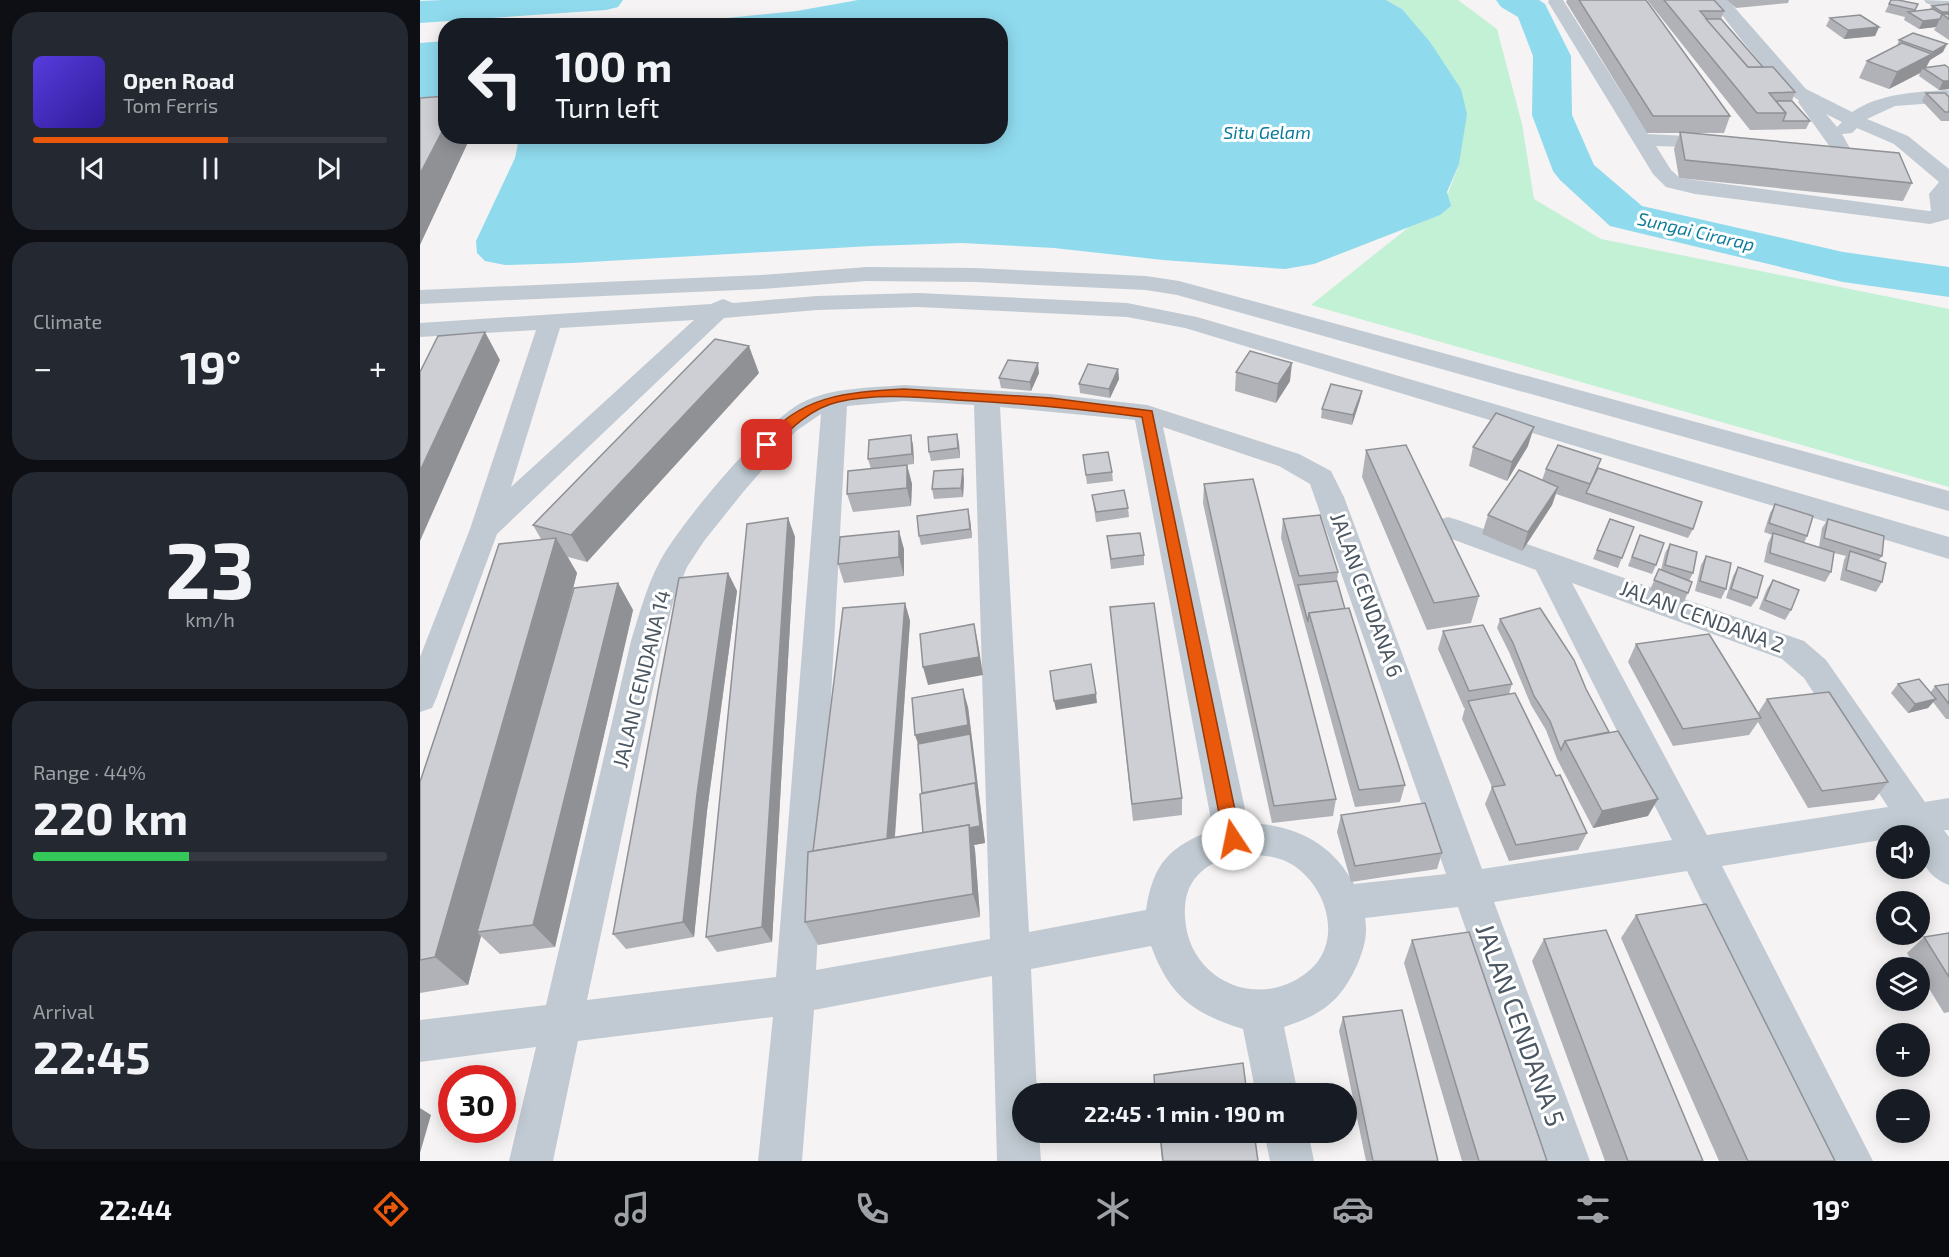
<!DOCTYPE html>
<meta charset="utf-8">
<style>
body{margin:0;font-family:"Exo 2",sans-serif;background:#242831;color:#f1f3f6;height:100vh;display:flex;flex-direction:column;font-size:22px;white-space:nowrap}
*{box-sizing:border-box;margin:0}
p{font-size:20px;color:#9ea1a6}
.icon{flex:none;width:33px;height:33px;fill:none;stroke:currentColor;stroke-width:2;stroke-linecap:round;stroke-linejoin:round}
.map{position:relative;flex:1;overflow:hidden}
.drawer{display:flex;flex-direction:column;gap:12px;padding:12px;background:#0d0f14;width:420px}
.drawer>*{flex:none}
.hud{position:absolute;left:18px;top:18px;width:570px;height:126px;border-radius:24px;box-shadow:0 3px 15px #0003;background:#171b24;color:#f1f3f6;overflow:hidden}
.fabs{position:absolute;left:1456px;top:825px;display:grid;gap:12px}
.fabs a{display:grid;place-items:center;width:54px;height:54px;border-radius:50%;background:#171b24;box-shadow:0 3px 15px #0003;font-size:30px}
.speed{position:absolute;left:18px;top:1065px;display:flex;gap:12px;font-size:30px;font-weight:700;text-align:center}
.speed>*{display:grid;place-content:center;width:78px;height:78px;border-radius:50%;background:#171b24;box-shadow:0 3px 15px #0003;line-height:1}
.speed .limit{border:9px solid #d22;background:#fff;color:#111}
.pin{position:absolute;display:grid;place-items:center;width:51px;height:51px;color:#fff;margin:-26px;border-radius:12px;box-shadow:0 3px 9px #0006}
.me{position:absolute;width:66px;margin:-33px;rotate:349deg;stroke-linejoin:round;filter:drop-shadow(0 0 4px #0008)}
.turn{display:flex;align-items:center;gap:21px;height:126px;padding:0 18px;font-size:27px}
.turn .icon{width:78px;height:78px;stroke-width:2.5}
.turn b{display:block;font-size:42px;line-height:51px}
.big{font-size:45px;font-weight:700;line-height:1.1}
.drawer .tile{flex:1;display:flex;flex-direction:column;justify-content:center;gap:9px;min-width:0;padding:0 21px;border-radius:24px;background:#242831}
.drawer .dial{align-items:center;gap:0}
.dial b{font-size:78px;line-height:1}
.song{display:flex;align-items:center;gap:18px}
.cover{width:72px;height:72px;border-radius:9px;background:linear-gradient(135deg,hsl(250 70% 55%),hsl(250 70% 35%))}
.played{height:6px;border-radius:3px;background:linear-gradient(90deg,#ea580c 55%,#363941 55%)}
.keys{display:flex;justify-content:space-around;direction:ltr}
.heat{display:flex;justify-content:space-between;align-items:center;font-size:33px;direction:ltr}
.charge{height:9px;border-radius:4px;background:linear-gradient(90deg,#34c759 44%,#363941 0)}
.trip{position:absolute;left:592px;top:1083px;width:345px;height:60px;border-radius:30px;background:#171b24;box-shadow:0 3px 15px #0003;font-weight:700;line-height:60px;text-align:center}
.dock{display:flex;height:96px;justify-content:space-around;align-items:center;background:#090b0e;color:#9ea1a6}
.dock .icon{width:42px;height:42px}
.dock .on{color:#ea580c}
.dock b{font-size:27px;color:#f1f3f6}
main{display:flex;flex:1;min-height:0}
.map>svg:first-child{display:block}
.green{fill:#c3f1d5}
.water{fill:#90daee}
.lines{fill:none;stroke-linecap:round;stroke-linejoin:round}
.river{fill:#90daee;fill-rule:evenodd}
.street{fill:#c1cad2;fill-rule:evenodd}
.wall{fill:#b0b2b7}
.shaded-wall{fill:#909195}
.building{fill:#cdcfd5;stroke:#909195;stroke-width:1.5}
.route{fill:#ea580c;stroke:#983908;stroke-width:1.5}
.labels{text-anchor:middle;stroke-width:6;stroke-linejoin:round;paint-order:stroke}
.far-water-label{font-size:18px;font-style:italic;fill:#0c7c9b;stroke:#fff}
.street-label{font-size:21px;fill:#4a5661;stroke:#fff}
.near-street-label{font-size:26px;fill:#4a5661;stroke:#fff}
</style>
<main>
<section class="drawer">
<div class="tile">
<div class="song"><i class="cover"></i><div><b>Open Road</b><p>Tom Ferris</p></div></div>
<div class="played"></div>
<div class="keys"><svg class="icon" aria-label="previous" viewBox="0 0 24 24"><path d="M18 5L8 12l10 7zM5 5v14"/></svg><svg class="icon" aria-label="pause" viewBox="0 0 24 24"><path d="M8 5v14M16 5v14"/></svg><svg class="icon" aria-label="next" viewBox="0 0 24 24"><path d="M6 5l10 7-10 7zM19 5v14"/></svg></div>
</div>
<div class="tile"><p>Climate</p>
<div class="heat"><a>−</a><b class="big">19°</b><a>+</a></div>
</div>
<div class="tile dial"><b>23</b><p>km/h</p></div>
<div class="tile"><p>Range · 44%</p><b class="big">220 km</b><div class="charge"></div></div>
<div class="tile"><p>Arrival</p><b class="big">22:45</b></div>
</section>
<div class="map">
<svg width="1529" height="1161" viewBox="0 0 1529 1161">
<rect width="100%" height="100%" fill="#f5f3f3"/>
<path class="green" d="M966,0H1038L1077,29L1102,124L1114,199L1181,239L1529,309V487L891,305L994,223L1020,215L1039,164L982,9Z"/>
<g class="water">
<path d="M438,0H966L982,9L1010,42L1041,89L1047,114L1039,164L1027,192L1031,206L1020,215L894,264L865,269L743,260L634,248L542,243L451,246L152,263L85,265L65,261L57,253L56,241L95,158L98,143L92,137L580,136V26L238,25L377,11Z"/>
<path d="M25,41V119L0,121V43Z"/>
</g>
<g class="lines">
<g class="river">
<path d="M23,0H203L198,7L186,10L0,23V1Z"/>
<path d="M1076,0H1119L1125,4L1151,56L1152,115L1174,165L1222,206L1423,252L1529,267V297L1423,282L1190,226L1140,180L1133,171L1112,115L1113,56L1098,17L1081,7Z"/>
</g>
<g class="street">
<path d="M1129,0H1143L1228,134L1305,138L1308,142L1305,146L1298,148L1236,146L1251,170L1260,178L1509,211H1511L1509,194L1519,182L1474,144L1437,128L1432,133L1422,134L1431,150C1420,165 1393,159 1378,155L1375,151L1378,147L1385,145L1410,147L1378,102L1379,100C1359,90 1306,21 1291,0H1308L1386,89L1432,112C1461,93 1495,92 1529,90V102L1475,106L1447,119L1488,136L1529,169V219L1510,224L1275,194L1246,187L1233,174L1128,2ZM1406,114L1422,122L1417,127Z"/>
<path d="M1504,0L1529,1V12L1506,3Z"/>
<path d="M447,267L556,268L726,276L759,281L1529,491V511L757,295L726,290L556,282L447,281L341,289L0,304V290L341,275Z"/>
<path d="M498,293L707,303L777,317L1529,537V559L765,328L707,317L498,307L397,310L304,318L77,534L16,699L12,708L0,712V657L50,529L116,330L0,337V323L291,304L303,299L313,303L397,296ZM274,320L91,487L140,328Z"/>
<path d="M484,385L631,394L727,405L879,454L911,471L924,497L1062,869L1252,840L1116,570L1018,534L1014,527L1018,520L1028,517L1038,520L1384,641L1406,660L1505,802L1529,798V830H1524L1529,837V885C1505,876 1500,859 1500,836H1467V839L1302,866L1453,1161H1408L1267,871L1074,902L1170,1161H1126L1038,907L945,918C948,935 944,948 938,963C921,1001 903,1014 864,1027L878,1094H836L823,1029C772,1013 750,996 731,946L611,969L617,1094H603V1132H619L621,1161H577L572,976L394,1010L382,1161H338L353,1017L158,1041L133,1161H89L116,1047L0,1062V1020L126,1005L211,641C219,615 226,588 239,563C257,527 346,421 381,403C412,387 450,388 484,385ZM484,401L554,405L570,939L396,970L427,406ZM580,407L715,420L793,830C750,846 733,863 726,910L609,932ZM401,414L356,977L167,1000L243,641L254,599L267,567L284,541L324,491L376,431ZM743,427L859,466L890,484L1026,874L934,884C911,842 875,825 828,823ZM1152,583L1362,659L1384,678L1468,807L1287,835ZM813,855C829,855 848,854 863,860C903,876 926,937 891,969C842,1013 768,982 765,917C764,902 767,886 778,875C787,865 800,860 813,855Z"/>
<path d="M844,1132H888L894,1161H850Z"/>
</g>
</g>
<g class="wall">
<path d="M1147,0H1159L1310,116L1304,133H1274L1492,183L1483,201L1259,178L1254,149L1260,133H1227L1146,2Z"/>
<path d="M1228,0H1244L1304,11L1301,19L1343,67L1375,92L1372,101L1390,121L1386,129L1330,130L1228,1Z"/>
<path d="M1307,0H1369L1368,3L1316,8Z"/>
<path d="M1469,4H1498L1495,11L1510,9L1512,6L1529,4V40L1514,30L1516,27L1499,29L1484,20L1485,17L1465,12Z"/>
<path d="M1410,18L1459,27L1455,36L1424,39L1406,26Z"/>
<path d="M1479,40L1523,52L1510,60L1506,68L1525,65L1529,89L1519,90L1499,76L1500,73L1469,89L1439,78L1447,61L1477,46Z"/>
<path d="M1506,93L1529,97V121H1521L1502,101Z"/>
<path d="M698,369L699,379L690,398L660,393L659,384Z"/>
<path d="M816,372L870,381L856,403L815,391Z"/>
<path d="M339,373L167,562L148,557L157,573L143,627L198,583L213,610L135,947L80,954L61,936L48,985L0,993V782L121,539L113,525Z"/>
<path d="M619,373L611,391L581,388L579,378Z"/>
<path d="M942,391L940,400L932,425L901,418L902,409Z"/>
<path d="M539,443L540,458L511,461L509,452Z"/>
<path d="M493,445L494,464L451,469L448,459Z"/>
<path d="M1108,446L1087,481L1049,466L1053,447Z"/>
<path d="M946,450L1059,596L1051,623L1007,630L942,477Z"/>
<path d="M663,455L692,472L693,481L667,484Z"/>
<path d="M487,465L492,484L491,506L433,512L427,494Z"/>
<path d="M1178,468L1273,529L1268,538L1136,494L1132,505L1102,551L1062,534L1068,515L1122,480L1126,469Z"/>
<path d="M544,479L543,497L514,499L512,489Z"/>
<path d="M784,484L916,799L913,816L852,823L783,503Z"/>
<path d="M672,495L708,508L709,517L676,522Z"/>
<path d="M1355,504L1387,536L1384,543L1399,547L1402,528L1408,519L1462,556L1459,560L1462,582L1456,592L1420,580L1424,560L1426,556L1414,553L1411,572L1405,582L1344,562L1348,543L1352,535L1344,532L1350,513Z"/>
<path d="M368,518L375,537L352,942L297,952L286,937Z"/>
<path d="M550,519L552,538L501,545L499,536Z"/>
<path d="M863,519L918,572L917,581L925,609L985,785L980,802L935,807L861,538Z"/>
<path d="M1190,519L1214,527L1198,568L1173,559Z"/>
<path d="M1220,535L1236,565L1232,574L1208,566Z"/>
<path d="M687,536L724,555V565L691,569Z"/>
<path d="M1250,544L1273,573L1269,581L1268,593L1263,603L1230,590L1239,569L1241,570L1245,553Z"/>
<path d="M484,549V576L424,583L418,564Z"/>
<path d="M1286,556L1306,589L1301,599L1275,591L1281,565Z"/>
<path d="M1318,567L1337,598L1331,607L1306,598L1313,576Z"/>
<path d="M308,573L317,591L287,811L274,937L206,949L193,934Z"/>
<path d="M1353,580L1371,610L1365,620L1339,609L1347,589Z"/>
<path d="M485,603L490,621L475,837L503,833L502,793L548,707L565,843L554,845L555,850L560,917L398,945L385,922L393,851Z"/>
<path d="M690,607L762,798V815L713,821Z"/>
<path d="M1080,619L1166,689L1228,816L1173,828L1137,759L1126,730L1111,705L1089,652L1077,628Z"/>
<path d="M1023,631L1092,684L1089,694L1167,833L1158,850L1089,861L1065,804L1072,787L1042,719L1045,708H1044L1018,649Z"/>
<path d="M1216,644L1338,713L1347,699L1468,782L1454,800L1388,808L1338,722L1329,735L1253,746L1208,662Z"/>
<path d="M1478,684L1510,693L1515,686L1529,684V719H1526L1513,702L1508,708L1488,713L1471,693Z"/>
<path d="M921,815L1022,853L1017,869L931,882L917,832Z"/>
<path d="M1216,915L1415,1161H1299L1201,938Z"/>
<path d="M1529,933V1012L1524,1013L1500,974V968H1496L1487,953L1504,937Z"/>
<path d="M1124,939L1283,1161H1185L1112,961Z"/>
<path d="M992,940L1127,1161H1042L984,963Z"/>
<path d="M923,1017L1018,1161H946L919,1031Z"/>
<path d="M739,1132H834L838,1161H742Z"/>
</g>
<g class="shaded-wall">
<path d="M1522,12H1529V19L1522,14L1516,27L1499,29L1503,21L1519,19Z"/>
<path d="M1459,27L1455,36L1424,39L1428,30Z"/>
<path d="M1527,44L1523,52L1510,60L1505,69L1503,68L1500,73L1469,89L1477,72L1512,54L1513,52Z"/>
<path d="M1523,81H1529V89L1519,90Z"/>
<path d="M26,124V136H51L0,245V174Z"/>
<path d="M65,332L80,360L0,541V471Z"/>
<path d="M329,346L339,373L167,562L151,535Z"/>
<path d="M618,363L619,373L611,391L610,382Z"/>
<path d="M872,363L870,381L856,403L858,384Z"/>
<path d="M698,369L699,379L690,398L689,389Z"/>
<path d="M942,391L940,400L932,425L933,415Z"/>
<path d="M1114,427L1108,446L1087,481L1092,462Z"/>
<path d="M537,434L539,443L540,458L538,448Z"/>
<path d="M491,435L493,445L494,464L492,454Z"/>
<path d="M487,465L492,484L491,506L487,488Z"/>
<path d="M543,469L544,479L543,497L541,488Z"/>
<path d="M1138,487L1132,505L1102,551L1108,532Z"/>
<path d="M548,509L550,519L552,538L550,529Z"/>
<path d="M368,518L375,537L352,942L342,927Z"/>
<path d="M479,531L484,549V576L479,557Z"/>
<path d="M136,538L157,573L63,931L57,932L61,936L48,985L15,957Z"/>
<path d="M308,573L317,591L287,811L274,937L263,922L277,794Z"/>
<path d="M198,583L213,610L135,947L113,925Z"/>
<path d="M485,603L490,621L473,860L466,844Z"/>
<path d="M554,624L558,643L563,675L508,685L503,667Z"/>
<path d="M543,689L548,707L565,843L554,845L555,850L560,917L553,894L509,854L557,801L551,743L501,753L495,735Z"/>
<path d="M676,694L677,703L636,710L634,701Z"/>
<path d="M1516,699L1508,708L1488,713L1495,704Z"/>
<path d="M1238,799L1228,816L1173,828L1182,811Z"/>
<path d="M0,1108L11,1115L0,1153Z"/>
</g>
<g class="building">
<path d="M1159,0H1226L1310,116H1233Z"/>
<path d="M1244,0H1294L1304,11H1280L1328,67H1353L1375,92L1349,93L1366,113H1337Z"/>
<path d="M1471,0H1478L1498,4L1495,10L1469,4Z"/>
<path d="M1529,4V12H1522L1512,6Z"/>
<path d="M1513,9L1522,14L1520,19L1503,21L1488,12Z"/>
<path d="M1522,14H1529V19Z"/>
<path d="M1440,15L1459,27L1428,30L1410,18Z"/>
<path d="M1286,19H1301L1343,67H1328Z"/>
<path d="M1493,33L1527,44L1513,52L1479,40Z"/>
<path d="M1482,43L1512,54L1477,72L1447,61Z"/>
<path d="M1525,65L1529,68V81H1523L1503,68Z"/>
<path d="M1506,93H1525L1529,97V112H1525Z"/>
<path d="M26,96V124L0,174V98Z"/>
<path d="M1356,101H1372L1390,121H1363L1366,113Z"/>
<path d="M1260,132L1479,153L1492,183L1265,160Z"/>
<path d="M65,332L0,471V372L18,336Z"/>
<path d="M295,339L329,346L151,535L113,525Z"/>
<path d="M830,351L872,363L858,384L816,372Z"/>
<path d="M588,360L618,363L610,382L579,378Z"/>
<path d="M668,364L698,369L689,389L659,384Z"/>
<path d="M911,384L942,391L933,415L902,409Z"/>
<path d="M1076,413L1114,427L1092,462L1053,447Z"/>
<path d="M537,434L538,448L509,452L508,437Z"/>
<path d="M491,435L492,454L448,459L449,440Z"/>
<path d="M986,445L1059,596L1014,603L946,450Z"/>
<path d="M1138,445L1181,459L1170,484L1126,469Z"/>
<path d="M688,452L692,472L666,475L663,455Z"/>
<path d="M487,465V488L427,494L428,471Z"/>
<path d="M1178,468L1282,502L1273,529L1166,493Z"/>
<path d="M543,469L541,488L512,489L514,471Z"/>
<path d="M1099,470L1138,487L1108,532L1068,515Z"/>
<path d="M833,479L916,799L854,806L784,484Z"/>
<path d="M704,490L708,508L676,512L672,495Z"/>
<path d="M1355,504L1393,516L1387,536L1349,523Z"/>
<path d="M548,509L550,529L499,536L497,516Z"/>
<path d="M900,515L918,572L879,576L863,519Z"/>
<path d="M368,518L342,927L286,937L327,524Z"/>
<path d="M1190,519L1214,527L1202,558L1177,550Z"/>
<path d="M1408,519L1464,536L1462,556L1404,538Z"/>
<path d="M479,531V557L418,564L420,537Z"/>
<path d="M720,533L724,555L691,559L687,536Z"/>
<path d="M1353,533L1414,552L1411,572L1350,553Z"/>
<path d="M1220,535L1244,543L1236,565L1212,557Z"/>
<path d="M136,538L15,957L0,960V782L79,544Z"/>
<path d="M1250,544L1277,552L1273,573L1245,565Z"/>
<path d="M1430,551L1466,563L1462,582L1426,570Z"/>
<path d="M1286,556L1311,563L1306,589L1280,581Z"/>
<path d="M1318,567L1343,576L1337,598L1311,589Z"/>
<path d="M1239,569L1272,582L1268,593L1234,580Z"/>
<path d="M308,573L277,794L263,922L193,934L259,578Z"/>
<path d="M1353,580L1379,590L1371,610L1345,600Z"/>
<path d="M917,581L925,609L889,613L888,622L878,585Z"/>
<path d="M198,583L113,925L57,932L154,588Z"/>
<path d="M485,603L467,839L393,851L423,608Z"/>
<path d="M734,603L762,798L712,804L690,607Z"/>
<path d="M929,608L985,785L939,790L889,613Z"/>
<path d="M1120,608L1154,660L1166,689L1189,732L1145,741L1141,750L1130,721L1114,696L1093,643L1080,619Z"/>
<path d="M554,624L559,657L503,667L500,634Z"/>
<path d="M1063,625L1092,684L1049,691L1023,631Z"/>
<path d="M1289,634L1341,718L1263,729L1216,644Z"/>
<path d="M671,664L676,694L634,701L630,671Z"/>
<path d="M1499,679L1516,699L1495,704L1478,684Z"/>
<path d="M1529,684V704L1515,686Z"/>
<path d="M543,689L548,725L495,735L492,698Z"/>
<path d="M1409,692L1468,782L1402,791L1347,699Z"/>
<path d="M1095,693L1136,776L1140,775L1167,833L1096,845L1072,787L1085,785L1048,701Z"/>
<path d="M1198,731L1238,799L1182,811L1145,741Z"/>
<path d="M550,734L557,791L555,783L502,793L498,744Z"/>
<path d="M555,783L560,826L549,828V825L503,833L500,794Z"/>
<path d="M1005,803L1022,853L935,866L921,815Z"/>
<path d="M549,825L553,894L385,922L388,852Z"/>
<path d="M1286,904L1415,1161H1328L1216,915Z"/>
<path d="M1186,930L1283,1161H1208L1124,939Z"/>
<path d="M1049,932L1127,1161H1059L992,940Z"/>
<path d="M1529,933V977L1504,937Z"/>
<path d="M982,1010L1018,1161H953L923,1017Z"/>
<path d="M823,1063L827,1094H735L734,1075Z"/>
<path d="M740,1132H834L838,1161H743Z"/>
</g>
<path class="route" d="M484,389L631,398L732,411L821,839L819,844L813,847L807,844L804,839L722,417C660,409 599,403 536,400C498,397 456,393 418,402C391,408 370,429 352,448L347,449L341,445C377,395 428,392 484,389Z"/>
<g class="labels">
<g class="far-water-label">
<text x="847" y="139">Situ Gelam</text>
<text transform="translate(1276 232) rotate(13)" y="6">Sungai Cirarap</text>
</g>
<g class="street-label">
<text transform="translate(946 595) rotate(70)" y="7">JALAN CENDANA 6</text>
<text transform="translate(1282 617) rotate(20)" y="7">JALAN CENDANA 2</text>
<text transform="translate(222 679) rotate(-76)" y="7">JALAN CENDANA 14</text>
</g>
<g class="near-street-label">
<text transform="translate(1100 1025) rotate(70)" y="9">JALAN CENDANA 5</text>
</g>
</g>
</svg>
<div class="fabs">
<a><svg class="icon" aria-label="sound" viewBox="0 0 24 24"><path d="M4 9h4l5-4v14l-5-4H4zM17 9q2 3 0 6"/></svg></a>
<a><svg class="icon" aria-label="search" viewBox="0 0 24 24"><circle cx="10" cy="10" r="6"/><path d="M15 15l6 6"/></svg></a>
<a><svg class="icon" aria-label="layers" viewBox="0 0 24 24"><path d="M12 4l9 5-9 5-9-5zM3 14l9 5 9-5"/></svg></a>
<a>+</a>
<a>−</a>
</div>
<div class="speed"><div class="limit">30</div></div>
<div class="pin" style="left:347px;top:445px;background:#d93025"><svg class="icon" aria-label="arrive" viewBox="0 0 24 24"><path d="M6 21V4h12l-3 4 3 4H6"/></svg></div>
<svg class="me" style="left:813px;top:839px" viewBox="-20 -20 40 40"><circle r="19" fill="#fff"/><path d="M0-13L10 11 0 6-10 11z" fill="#ea580c"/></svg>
<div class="trip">22:45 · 1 min · 190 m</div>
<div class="hud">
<div class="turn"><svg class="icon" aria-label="left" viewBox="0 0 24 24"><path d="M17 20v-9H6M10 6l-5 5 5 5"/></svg><div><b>100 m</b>Turn left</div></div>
</div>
</div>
</main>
<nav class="dock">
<b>22:44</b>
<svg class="icon on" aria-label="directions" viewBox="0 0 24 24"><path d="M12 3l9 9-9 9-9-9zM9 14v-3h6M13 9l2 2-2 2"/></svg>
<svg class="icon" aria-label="music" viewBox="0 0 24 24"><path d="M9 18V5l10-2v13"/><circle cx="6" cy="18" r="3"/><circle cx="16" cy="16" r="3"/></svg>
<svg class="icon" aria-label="phone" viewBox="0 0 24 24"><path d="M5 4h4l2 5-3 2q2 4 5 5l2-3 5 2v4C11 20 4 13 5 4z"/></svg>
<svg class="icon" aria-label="climate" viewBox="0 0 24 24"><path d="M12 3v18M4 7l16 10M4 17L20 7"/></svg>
<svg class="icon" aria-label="car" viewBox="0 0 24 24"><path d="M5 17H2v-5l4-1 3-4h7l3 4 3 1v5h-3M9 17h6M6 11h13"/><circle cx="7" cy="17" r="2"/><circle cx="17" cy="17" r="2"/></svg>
<svg class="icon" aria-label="filters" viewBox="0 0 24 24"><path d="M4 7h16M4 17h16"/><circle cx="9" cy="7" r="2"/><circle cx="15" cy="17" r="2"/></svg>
<b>19°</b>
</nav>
